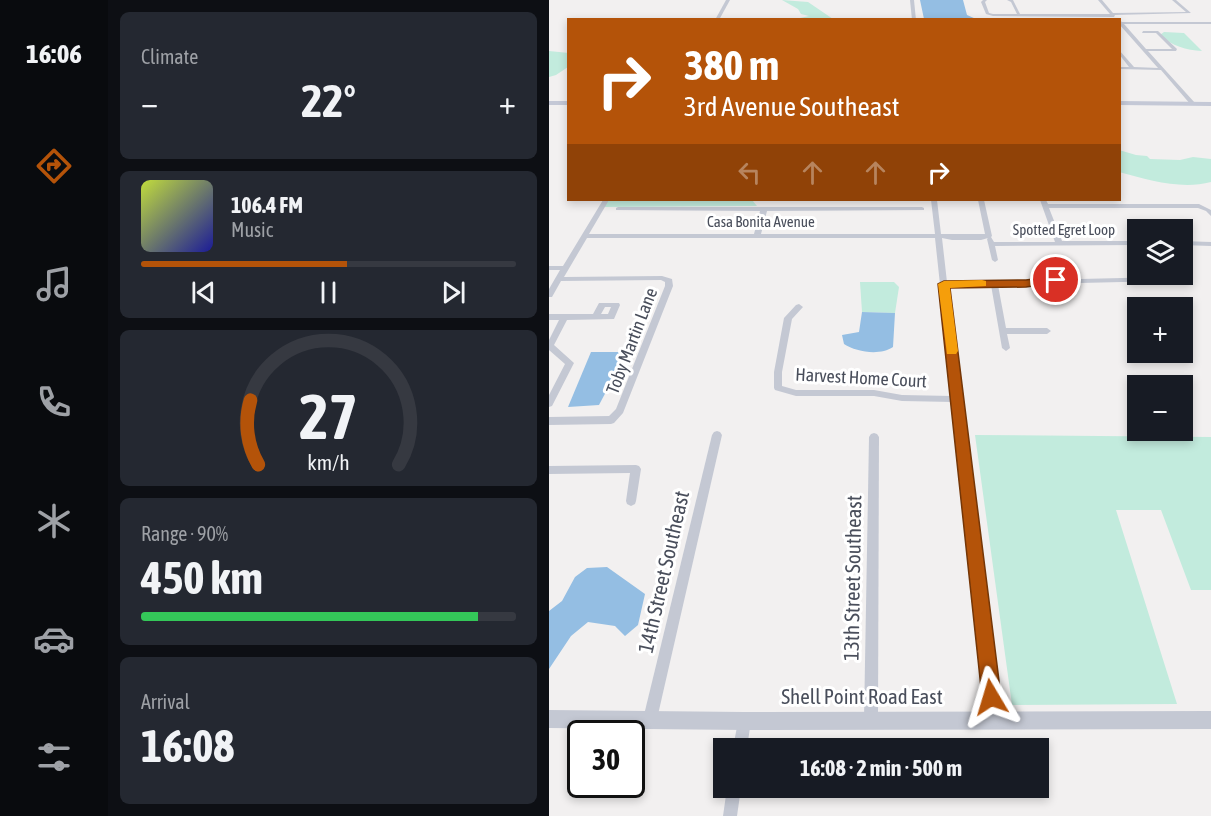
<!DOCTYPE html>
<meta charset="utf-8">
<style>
body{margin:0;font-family:"Asap Condensed",sans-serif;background:#242831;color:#f1f3f6;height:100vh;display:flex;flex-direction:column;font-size:22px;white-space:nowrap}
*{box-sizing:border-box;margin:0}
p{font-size:20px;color:#9ea1a6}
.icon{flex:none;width:33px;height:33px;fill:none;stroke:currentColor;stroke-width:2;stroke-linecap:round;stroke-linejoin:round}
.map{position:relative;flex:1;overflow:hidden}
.panel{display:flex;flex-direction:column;gap:12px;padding:12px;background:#0d0f14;width:441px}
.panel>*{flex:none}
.top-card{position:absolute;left:18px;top:18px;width:554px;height:183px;border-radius:0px;box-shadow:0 3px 9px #0003;background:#b45309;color:#fff;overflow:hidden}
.tools{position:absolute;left:578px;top:219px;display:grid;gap:12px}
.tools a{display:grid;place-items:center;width:66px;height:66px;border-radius:0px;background:#171b24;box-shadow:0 3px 9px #0003;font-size:30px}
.speed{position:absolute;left:18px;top:720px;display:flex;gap:12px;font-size:30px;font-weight:700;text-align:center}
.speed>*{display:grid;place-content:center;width:78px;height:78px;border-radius:50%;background:#171b24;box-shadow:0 3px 9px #0003;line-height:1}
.speed .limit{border:3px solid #111;border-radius:9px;background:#fff;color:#111}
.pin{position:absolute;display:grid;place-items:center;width:51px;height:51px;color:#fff;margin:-26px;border:3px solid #fff;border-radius:50%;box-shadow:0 2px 6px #0007}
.me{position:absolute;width:66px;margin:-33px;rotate:353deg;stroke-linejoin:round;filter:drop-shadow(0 0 4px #0008)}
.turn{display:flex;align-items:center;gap:21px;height:126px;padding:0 18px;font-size:27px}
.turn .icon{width:78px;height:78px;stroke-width:2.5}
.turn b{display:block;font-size:42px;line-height:51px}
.lanes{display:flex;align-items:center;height:57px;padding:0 18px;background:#0003;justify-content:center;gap:30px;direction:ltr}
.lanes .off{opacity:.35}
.big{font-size:45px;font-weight:700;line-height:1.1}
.panel .tile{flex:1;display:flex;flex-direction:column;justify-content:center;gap:9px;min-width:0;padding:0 21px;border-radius:9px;background:#242831}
.panel .dial{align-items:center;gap:0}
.dial svg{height:156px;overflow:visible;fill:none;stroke:#363941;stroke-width:7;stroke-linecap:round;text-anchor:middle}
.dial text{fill:#f1f3f6;stroke:none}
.song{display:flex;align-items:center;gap:18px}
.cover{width:72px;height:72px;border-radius:9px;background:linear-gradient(135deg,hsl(70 70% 55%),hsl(240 70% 35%))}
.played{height:6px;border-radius:3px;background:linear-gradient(90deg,#b45309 55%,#363941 55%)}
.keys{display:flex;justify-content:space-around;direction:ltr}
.heat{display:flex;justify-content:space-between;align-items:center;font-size:33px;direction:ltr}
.charge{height:9px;border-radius:4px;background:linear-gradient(90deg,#34c759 90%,#363941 0)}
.trip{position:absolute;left:164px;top:738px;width:336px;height:60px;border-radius:0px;background:#171b24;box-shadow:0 3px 9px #0003;font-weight:700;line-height:60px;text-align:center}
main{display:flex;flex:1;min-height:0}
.tabs{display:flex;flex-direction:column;width:108px;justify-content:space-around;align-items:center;background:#090b0e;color:#9ea1a6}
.tabs .icon{width:42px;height:42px}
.tabs .selected{color:#b45309}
.tabs b{font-size:27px;color:#f1f3f6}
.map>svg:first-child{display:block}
.green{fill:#c2ebdd}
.water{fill:#94bee3}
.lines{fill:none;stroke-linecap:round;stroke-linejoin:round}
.minor{fill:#c4c8d3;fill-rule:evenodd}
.tertiary{fill:#c4c8d3;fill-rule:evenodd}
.secondary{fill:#c4c8d6;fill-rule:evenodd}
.route{fill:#b45309;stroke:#753606;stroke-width:1.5}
.slow{fill:#f59e0b}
.labels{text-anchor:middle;stroke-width:6;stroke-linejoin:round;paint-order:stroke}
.far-street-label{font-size:15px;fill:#494e5b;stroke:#fff}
.street-label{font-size:18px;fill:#494e5b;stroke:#fff}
.near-street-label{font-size:21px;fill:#494e5b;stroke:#fff}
</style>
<main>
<nav class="tabs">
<b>16:06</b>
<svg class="icon selected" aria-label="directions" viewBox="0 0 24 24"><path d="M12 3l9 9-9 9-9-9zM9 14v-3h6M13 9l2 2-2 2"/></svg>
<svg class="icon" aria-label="music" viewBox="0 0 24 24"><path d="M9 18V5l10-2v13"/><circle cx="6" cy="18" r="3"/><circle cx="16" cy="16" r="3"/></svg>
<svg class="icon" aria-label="phone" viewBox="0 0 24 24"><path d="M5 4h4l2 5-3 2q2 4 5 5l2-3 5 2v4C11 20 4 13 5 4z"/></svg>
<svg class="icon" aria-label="climate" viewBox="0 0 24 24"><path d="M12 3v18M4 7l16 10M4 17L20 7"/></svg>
<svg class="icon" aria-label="car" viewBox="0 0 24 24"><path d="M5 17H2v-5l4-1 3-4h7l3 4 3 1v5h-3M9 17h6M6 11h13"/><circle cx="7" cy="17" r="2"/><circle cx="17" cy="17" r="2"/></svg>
<svg class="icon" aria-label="filters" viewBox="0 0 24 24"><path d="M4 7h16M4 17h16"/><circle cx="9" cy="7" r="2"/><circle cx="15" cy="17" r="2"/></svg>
</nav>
<section class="panel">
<div class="tile"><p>Climate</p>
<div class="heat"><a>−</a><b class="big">22°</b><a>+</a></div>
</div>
<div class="tile">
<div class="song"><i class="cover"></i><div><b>106.4 FM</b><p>Music</p></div></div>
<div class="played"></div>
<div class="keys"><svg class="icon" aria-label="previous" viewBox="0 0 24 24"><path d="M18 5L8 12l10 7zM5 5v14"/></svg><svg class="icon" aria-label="pause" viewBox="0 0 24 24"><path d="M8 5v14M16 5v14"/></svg><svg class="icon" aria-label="next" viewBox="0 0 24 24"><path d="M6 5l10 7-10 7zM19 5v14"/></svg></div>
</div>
<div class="tile dial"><svg viewBox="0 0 100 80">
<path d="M14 69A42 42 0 1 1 86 69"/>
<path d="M14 69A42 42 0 0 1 10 36" stroke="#b45309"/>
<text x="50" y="56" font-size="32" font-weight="700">27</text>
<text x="50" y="72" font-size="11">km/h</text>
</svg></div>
<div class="tile"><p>Range · 90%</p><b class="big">450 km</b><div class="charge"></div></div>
<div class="tile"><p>Arrival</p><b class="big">16:08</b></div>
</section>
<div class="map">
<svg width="662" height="816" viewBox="0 0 662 816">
<rect width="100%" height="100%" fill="#f2f0f0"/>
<g class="green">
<path d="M233,0L259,2L284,19H253L251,18L260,16L252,14L249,9Z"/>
<path d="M615,32L635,33L653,51C637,50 623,46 611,35Z"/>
<path d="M0,51L20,53L19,67L7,75L0,77Z"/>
<path d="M570,150L587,155L598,156L601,159L631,160L644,157L662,159V182C632,190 600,180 570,172Z"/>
<path d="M59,200H203L208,206L55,207Z"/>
<path d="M311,282H345L350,287L346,313L313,312Z"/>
<path d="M426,435L662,437V590H642L612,510H567L628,704L463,705Z"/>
</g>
<g class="water">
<path d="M371,0H414L418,15L427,19H375Z"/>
<path d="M313,312L346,313L344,347C331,356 307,352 295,344L293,335L310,332Z"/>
<path d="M42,352H78L50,405L19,407Z"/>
<path d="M58,567L96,594L89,625L76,636L66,626L39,622L22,636L0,669V611L13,601L26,577L38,568Z"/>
</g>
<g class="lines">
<g class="minor">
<path d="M177,0H181L170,20H166Z"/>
<path d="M361,0H365L367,20H363Z"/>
<path d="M434,0H438L436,2L440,13L444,14H468L462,2L458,0H464L471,14H561L549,0H553L564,13L637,12L623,0H627L642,13L566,15L565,17L444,16L437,14L432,2Z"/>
<path d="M570,20L573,22H662V24H575L597,49H623L607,33H593L594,31H609L628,49L627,51H599L646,103V105H642L612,70L570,69V67H580L570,54V50L585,67L609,68L570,24Z"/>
<path d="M54,200H60L40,234H205L211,211L67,210V208L69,207H373L375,208V210L218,211L212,234H386L382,200H388L392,234H436L429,200H435L443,236L442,237L445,242H506L491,200H497L499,204H650L662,210V216L657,211L649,208H500L513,241H588V245L446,246L449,260L446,262L443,260L438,239L439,238L432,240H403L393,238L398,282L616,277L620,279L616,281L449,285L457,328H498L502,331L498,334H458L461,348L457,351L453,348L442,285L399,286L452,719L450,724L445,726L440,724L438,719L404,402L353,401L325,396H247L226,390L225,388V372L235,318L247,305L250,304L254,307L243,319L233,372V386L247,390H325L353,395L403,396L386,238H38L15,277L113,276L123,279L124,286L74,413L65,423L62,424L0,425V417L60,416L67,409L116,286V282L112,280L12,281L3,297H0V289L11,270H0V266H14Z"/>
<path d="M633,241L662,242V246L633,245Z"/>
<path d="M50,303H70L71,305L65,319L18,320L5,345L25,363L3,406L0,407V395L16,364L0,350V340L10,320H0V314H44ZM56,307H62L59,314H52Z"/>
<path d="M168,431L171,432L173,435L108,719L106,724L101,726L96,724L94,719L163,435L165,432Z"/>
<path d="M325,433L328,434L330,437L329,719L327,724L322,726L317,724L315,719L320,437L322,434Z"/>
<path d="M87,465L90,466L92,469L87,501L86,504L82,506L78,504L77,501L81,473L0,474V466Z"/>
<path d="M195,714L200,716L202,721L198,748H184L190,716Z"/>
<path d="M178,788H192L188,816H174Z"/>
</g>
<path class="tertiary" d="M0,710L195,712L662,711V729L195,730L0,728Z"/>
<g class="secondary">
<rect x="0" y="101" width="20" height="4"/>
<path d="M570,101L662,102V106L570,105Z"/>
</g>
</g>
<path class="route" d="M507,276L511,277V282L477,287L401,288L452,697L449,704L442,706L436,704L433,697L389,284L395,281L477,280Z"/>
<path class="slow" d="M433,280L437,281V286L401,288L409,351L407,354H398L389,284L395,281Z"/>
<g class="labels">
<g class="far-street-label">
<text x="212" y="227">Casa Bonita Avenue</text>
<text x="515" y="235">Spotted Egret Loop</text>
</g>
<g class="street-label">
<text transform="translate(83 341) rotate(-69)" y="6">Toby Martin Lane</text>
<text transform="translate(312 378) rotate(3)" y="6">Harvest Home Court</text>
</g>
<g class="near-street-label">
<text transform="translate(115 572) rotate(-77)" y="7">14th Street Southeast</text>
<text transform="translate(304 578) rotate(-89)" y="7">13th Street Southeast</text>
<text x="313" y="704">Shell Point Road East</text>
</g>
</g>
</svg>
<div class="tools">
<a><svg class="icon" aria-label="layers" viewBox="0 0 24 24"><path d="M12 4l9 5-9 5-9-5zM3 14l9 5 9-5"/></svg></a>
<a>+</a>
<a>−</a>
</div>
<div class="speed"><div class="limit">30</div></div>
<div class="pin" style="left:507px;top:280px;background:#d93025"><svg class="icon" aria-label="arrive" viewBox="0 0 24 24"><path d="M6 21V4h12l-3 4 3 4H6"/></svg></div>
<svg class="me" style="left:442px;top:697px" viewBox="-20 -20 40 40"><path d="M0-17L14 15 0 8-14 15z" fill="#b45309" stroke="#fff" stroke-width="4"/></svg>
<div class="trip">16:08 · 2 min · 500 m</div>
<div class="top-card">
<div class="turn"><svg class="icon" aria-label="right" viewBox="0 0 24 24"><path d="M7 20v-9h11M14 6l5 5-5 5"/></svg><div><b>380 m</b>3rd Avenue Southeast</div></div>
<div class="lanes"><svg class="icon off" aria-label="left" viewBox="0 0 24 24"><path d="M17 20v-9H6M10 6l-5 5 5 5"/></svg><svg class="icon off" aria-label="ahead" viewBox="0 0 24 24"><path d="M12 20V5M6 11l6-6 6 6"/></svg><svg class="icon off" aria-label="ahead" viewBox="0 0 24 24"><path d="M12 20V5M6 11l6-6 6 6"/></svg><svg class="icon" aria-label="right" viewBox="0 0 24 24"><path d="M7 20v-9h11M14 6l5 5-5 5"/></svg></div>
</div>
</div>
</main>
